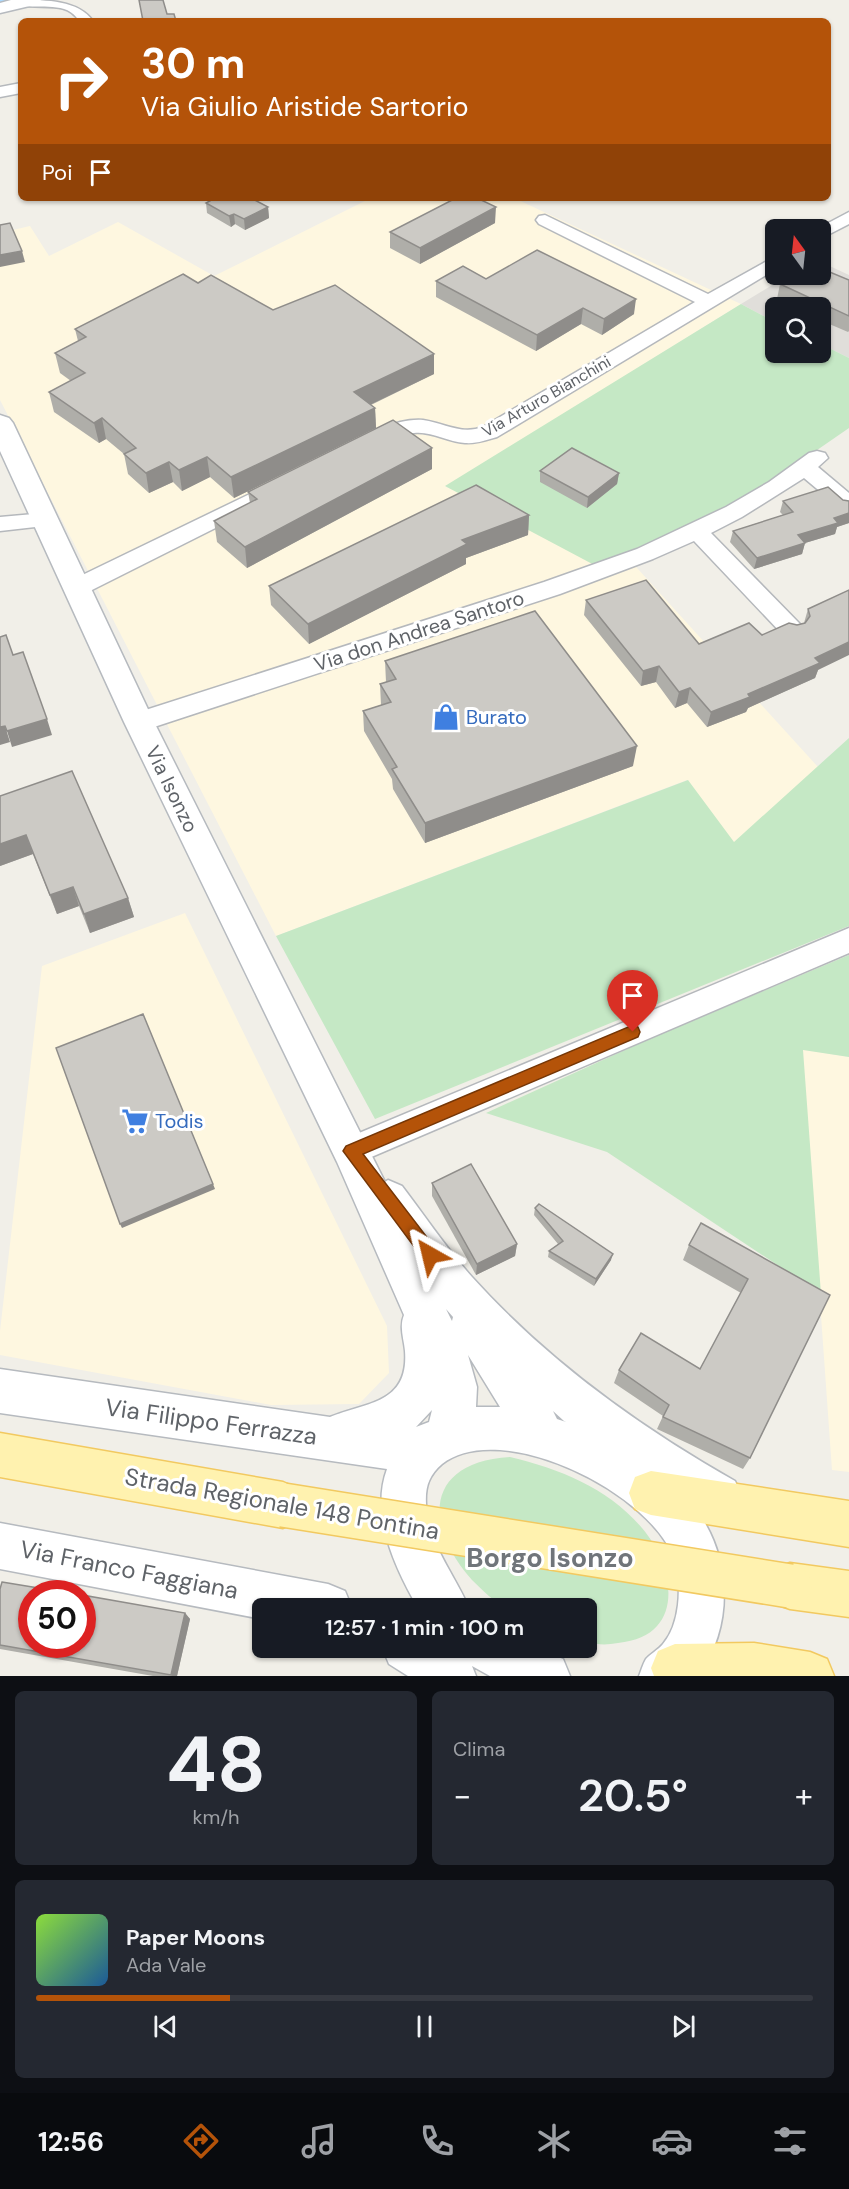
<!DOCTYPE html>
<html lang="it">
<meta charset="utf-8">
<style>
body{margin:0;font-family:"DM Sans",sans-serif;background:#242831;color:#f1f3f6;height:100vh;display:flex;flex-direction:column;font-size:22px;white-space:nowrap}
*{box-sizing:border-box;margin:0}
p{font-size:20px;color:#9ea1a6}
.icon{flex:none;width:33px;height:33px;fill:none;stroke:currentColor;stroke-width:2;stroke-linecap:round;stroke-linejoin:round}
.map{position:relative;height:1676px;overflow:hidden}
.details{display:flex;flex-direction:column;gap:15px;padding:15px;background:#0d0f14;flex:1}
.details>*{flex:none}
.hud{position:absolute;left:18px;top:18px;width:813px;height:183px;border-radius:9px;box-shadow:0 2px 4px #0004;background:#b45309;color:#fff;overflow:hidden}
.needle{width:39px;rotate:345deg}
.buttons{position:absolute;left:765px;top:219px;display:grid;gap:12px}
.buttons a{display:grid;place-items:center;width:66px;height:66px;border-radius:9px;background:#171b24;box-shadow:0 2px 4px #0004;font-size:30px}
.speed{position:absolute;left:18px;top:1580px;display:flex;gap:12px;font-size:30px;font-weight:700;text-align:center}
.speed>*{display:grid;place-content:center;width:78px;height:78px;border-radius:50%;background:#171b24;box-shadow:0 2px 4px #0004;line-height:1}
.speed .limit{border:9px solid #d22;background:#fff;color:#111}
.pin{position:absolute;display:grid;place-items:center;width:51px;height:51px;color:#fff;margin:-62px -26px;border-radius:50% 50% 50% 0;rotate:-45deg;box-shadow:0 0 6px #0007}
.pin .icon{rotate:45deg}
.me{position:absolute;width:66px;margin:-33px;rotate:323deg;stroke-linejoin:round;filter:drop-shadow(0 0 4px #0008)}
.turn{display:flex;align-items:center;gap:21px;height:126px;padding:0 24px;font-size:27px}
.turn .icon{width:78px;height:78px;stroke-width:2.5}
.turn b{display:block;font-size:42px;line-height:51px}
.then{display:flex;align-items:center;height:57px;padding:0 24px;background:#0003;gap:12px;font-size:22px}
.big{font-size:45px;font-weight:600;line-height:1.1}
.details .widget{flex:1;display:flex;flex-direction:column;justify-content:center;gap:9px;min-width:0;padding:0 21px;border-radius:9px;background:#242831}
.details .dial{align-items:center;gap:0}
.dial b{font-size:78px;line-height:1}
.song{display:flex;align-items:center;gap:18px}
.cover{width:72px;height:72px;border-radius:9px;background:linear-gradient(135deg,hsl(90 70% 55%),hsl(210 70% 35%))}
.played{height:6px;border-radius:3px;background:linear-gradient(90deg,#b45309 25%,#363941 25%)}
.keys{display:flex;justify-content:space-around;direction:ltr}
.heat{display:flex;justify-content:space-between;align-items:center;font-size:33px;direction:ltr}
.details .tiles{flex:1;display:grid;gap:15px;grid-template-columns:1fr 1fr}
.widget:last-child{grid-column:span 2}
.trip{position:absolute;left:252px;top:1598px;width:345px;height:60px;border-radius:9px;background:#171b24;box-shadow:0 2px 4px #0004;font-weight:600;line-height:60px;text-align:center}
.tab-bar{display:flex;height:96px;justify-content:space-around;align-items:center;background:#090b0e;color:#9ea1a6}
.tab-bar .icon{width:42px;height:42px}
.tab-bar .current{color:#b45309}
.tab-bar b{font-size:27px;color:#f1f3f6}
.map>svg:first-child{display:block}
.commercial{fill:#fef7e0}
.industrial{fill:#e0deda}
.green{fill:#c5e8c5}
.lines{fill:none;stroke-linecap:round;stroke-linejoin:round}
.canal{fill:#aadaff;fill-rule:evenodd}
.street-casing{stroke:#b5b8bc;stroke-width:3}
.secondary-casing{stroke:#b6babf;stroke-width:3}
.primary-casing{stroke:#f2c960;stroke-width:3}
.street{fill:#fff;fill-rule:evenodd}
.secondary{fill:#fff;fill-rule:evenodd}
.primary{fill:#fff2af;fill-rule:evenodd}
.primary-bridge-casing{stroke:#f2c960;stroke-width:46;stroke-linecap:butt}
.primary-bridge{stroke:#fff2af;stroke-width:43}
.wall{fill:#afaea9}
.shaded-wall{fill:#8f8d8a}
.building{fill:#cccac5;stroke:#8f8d8a;stroke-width:1.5}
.route{fill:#b45309;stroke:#753606;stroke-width:1.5}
.labels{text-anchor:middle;stroke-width:6;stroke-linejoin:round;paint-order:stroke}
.far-street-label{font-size:16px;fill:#5f6368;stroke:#fff}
.street-label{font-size:20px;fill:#5f6368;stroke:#fff}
.shop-label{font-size:20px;fill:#366cbe;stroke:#fff;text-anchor:start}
.near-street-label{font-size:24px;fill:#5f6368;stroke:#fff}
.near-quarter-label{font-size:27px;font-weight:bold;fill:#70757a;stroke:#fff}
</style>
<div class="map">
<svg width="849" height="1676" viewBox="0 0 849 1676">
<rect width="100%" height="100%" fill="#f1efe8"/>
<g class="commercial">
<path d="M371,198H514L741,304L446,487L627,557L818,767L734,843L687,780L276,936L0,400V233L30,226L49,256L118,222L214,276Z"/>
<path d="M185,913L387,1326L389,1373L359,1404L271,1405L0,1355V1331L42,966Z"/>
<path d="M802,1049L849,1057V1472L832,1470Z"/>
</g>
<path class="industrial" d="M821,262L849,275V358L821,344L820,308H776L775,322L741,304L789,275L820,274Z"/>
<g class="green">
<path d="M741,304L775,322L776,352H820L821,344L849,358V428L752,495L598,567L445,486Z"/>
<path d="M849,738V926L375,1119L276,936L688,780L734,842Z"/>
<path d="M849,955V1057L803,1050L821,1294L607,1152L486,1113L647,1040Z"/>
<path d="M510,1457C560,1469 608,1488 642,1528C676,1568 686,1637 618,1643C607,1645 598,1645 587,1642L586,1608C568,1608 550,1608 531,1608C525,1608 515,1610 508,1608C496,1604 481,1589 472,1580C423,1525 425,1462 510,1457Z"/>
</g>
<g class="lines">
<path class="canal" d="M0,0H12L9,3L0,6Z"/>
<defs>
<g id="street">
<path d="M20,0C47,0 78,0 93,21H79C67,0 40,10 21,5Z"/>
<path d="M21,83V93L0,97V87Z"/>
<path d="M849,212V224L820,239V230H815Z"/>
<path d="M545,215L708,294L776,256V269L497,437C487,440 476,444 465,443C447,442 432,431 414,433C396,434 382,450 365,446L361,441C366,434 374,432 381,429C394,423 409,419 423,420C444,423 461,435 483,427L695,302L539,224L536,220L539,216Z"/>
<path d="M817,451L825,453L828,458L818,467L849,493V511L841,509L804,478L742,517L711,533L800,624L804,630L800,636L792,638L784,636L694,541L653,559L560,594L148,729L139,731L130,729L126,722L130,715L544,582L637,549L726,507L769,482L809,453Z"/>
<path d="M283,478L291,480L294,485L291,490L86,593L78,595L70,593L66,587L70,581Z"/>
<path d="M45,513L53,515L56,520L53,525L0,531V517Z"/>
<path d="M849,928V953L362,1161L351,1166L340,1161L335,1151L340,1141Z"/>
</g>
<g id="secondary">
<path d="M11,0H41L38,4L0,13V3Z"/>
<path d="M0,415L9,418L13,423L154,722L385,1182L388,1180L402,1186C425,1216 446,1248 472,1277C547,1360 638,1426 735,1481L742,1497L735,1513L719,1520L695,1508C732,1557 734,1626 698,1676H639C641,1671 643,1664 646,1659C650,1654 658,1650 663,1644C680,1624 682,1587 675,1562C656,1495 501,1417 442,1464C429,1475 425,1487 426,1504C428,1544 454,1573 469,1608H418C395,1568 370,1515 387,1469L0,1413V1369L330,1417C366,1402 409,1404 405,1351C404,1339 399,1327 404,1315L337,1162L124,722L0,451ZM446,1309L453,1317L452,1321ZM468,1355L500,1407H476L477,1387ZM432,1410L429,1422L416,1427ZM553,1411L564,1421L566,1422L557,1419Z"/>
<path d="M0,1523L328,1584L345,1591L352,1608H262V1619L0,1569Z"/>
<path d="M382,1647H450L465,1656L461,1647H534L563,1659L570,1676H490L472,1666L476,1676H408L389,1664Z"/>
</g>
<g id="primary">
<path d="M0,1433L283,1482L299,1489L306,1505L299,1521L283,1528L0,1477Z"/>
<path d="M651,1471L849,1501V1547L651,1515L635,1509L629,1493L635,1477Z"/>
<path d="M790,1563L849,1571V1617L790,1609L773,1603L767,1586L773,1569Z"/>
<path d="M754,1643L810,1652L827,1659L834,1676H654L651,1668L658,1651L675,1644Z"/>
</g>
</defs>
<use href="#street" class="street-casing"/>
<use href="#secondary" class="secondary-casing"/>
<use href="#primary" class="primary-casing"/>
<use href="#street" class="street"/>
<use href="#secondary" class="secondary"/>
<use href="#primary" class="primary"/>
<defs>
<path id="primary-bridge" d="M283,1505L790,1586"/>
</defs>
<use href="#primary-bridge" class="primary-bridge-casing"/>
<use href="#primary-bridge" class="primary-bridge"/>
</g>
<g class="wall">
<path d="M206,203L268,207L269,218L245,230L235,224L231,227L207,213Z"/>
<path d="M495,223L420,264L390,248V232Z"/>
<path d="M486,279L634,314L602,335L581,324L536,351L436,297V281Z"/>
<path d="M849,280V331L848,332L820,320V308H794L777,299L780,284Z"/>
<path d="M198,283L273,310L434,374L371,405L375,408L376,428L234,498L210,477L182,491L173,482L149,493L128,474L124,454L106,439L99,443L54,412L49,392L71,381L60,373L55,353L78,341L75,329Z"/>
<path d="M432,469L247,568L217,542L214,521L250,503L248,492Z"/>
<path d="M540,471L619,473L617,484L587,508L540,482Z"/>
<path d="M843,500L849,501V523L837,527L835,534L805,543L802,554L754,569L730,542L733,531L783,515L780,512L783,501Z"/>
<path d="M529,515L528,535L466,558V564L309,644L271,605L269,586Z"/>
<path d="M849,590L815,678L748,708L746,712L707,727L687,703L675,708L656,682L641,686L584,615L586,600L699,644L762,635L804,623L808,609Z"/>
<path d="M385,661L633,766L425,843L393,789L392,779L364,731L363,711L381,705L380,684L386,682Z"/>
<path d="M0,796L128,898L134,917L90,933L79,906L57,914L33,854L0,866Z"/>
<path d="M432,1183L517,1244L515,1256L476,1275L432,1196Z"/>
<path d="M535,1208L611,1260L594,1286L548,1257L549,1251L558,1244L534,1215Z"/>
<path d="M689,1245L830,1295L750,1458L743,1469L657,1429L663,1416L614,1383L619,1370L700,1369L741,1293L683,1260Z"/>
<path d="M0,1589L185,1613L190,1619L177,1676H153L0,1649Z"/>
</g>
<g class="shaded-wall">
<path d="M268,207L269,218L245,230L244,219Z"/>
<path d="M496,207L495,223L420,264V248Z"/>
<path d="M234,214L235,224L231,227L229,216Z"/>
<path d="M22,251L25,262L0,267V255Z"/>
<path d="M636,299L634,314L602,335L604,319Z"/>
<path d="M583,308L581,324L536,351L537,335Z"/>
<path d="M434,354V374L355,412L354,392Z"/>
<path d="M375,408L376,428L234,498L231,477Z"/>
<path d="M102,418L106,439L99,443L94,423Z"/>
<path d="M432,448V469L247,568L245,547Z"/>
<path d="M207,457L210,477L182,491L179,470Z"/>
<path d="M169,462L173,482L149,493L146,473Z"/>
<path d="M619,473L617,484L587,508L588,497Z"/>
<path d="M849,513V523L837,527L835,534L805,543L802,554L754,569L757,558L798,535L834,518Z"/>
<path d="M529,515L528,535L466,558V564L309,644L308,624L462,540Z"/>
<path d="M849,642V655L818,670L815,678L748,708L746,712L707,727L711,712L748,694L815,658Z"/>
<path d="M659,666L656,682L641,686L643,671Z"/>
<path d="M690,688L687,703L675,708L679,692Z"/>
<path d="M47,719L52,735L12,747L7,731Z"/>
<path d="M5,726L10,742L0,745V727Z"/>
<path d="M637,746L633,766L425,843V823Z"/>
<path d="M26,835L33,854L0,866V844Z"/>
<path d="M73,887L79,906L57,914L50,895Z"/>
<path d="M128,898L134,917L90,933L84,914Z"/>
<path d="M213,1184L215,1189L122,1228L120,1224Z"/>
<path d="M517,1244L515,1256L476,1275L477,1264Z"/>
<path d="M613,1254L611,1260L594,1286L596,1279Z"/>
<path d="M185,1613L190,1619L177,1676H172L171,1675Z"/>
</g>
<g class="building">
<path d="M139,0H163L167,14H174L176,21H143Z"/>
<path d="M215,198H251L268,207L244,219L234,214L229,216L206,203Z"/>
<path d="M456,198H477L496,207L420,248L390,232Z"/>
<path d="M10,223L22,251L0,255V225Z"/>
<path d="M537,250L636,299L604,319L583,308L537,335L436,281L463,266L486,279Z"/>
<path d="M820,268L849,280V316L780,284L793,274H820Z"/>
<path d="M183,274L198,283L211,275L273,310L335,285L434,354L354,392L375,408L231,477L207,457L179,470L169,462L146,473L124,454L136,448L102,418L94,423L49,392L85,373L55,353L86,337L75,329Z"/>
<path d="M393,420L432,448L245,547L214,521L257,499L248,492Z"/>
<path d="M572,448L619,473L588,497L540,471Z"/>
<path d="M476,485L529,515L462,540L467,544L308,624L269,586Z"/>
<path d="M828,487L843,500L849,501V513L834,518L838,523L798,535L805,543L757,558L733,531L793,512L783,501Z"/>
<path d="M646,580L699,644L749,623L762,635L789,623L797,625L805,623L810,616L808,609L849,590V642L815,658L820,663L748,694L750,697L711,712L690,688L679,692L659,666L643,671L586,600Z"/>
<path d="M535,611L637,746L425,823L392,769L397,767L363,711L391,702L380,684L396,679L385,661Z"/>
<path d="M6,635L13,655L23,652L47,719L7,731L5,726L0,727V637Z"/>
<path d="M72,771L128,898L84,914L73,887L50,895L26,835L0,844V796Z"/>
<path d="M143,1014L213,1184L120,1224L56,1048Z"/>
<path d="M471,1164L517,1244L477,1264L432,1183Z"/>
<path d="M539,1204L613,1254L596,1279L549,1251L563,1241L535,1208Z"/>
<path d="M701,1223L830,1295L750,1458L663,1417L669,1405L619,1370L641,1333L700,1369L748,1279L689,1245Z"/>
<path d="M2,1582L69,1593H32V1644H82V1595L185,1613L171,1675L0,1645V1589Z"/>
</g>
<path class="route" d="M633,1025L638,1027L640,1032L638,1037L363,1154L436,1249L438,1255L436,1260L430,1263L424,1260L343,1151L346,1146Z"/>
<defs>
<symbol id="shop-bare" viewBox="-9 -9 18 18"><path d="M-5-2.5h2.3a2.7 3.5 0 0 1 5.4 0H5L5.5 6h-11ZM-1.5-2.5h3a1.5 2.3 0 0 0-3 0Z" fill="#3f7fe0" stroke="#fff" stroke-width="2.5" paint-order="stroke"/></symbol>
<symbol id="supermarket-bare" viewBox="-9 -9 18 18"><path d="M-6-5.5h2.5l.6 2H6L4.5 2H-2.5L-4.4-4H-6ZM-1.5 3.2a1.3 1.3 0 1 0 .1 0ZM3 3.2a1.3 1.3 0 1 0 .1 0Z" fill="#3f7fe0" stroke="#fff" stroke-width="2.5" paint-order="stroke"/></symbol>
</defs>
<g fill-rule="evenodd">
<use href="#shop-bare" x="427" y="698" width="38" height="38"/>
<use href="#supermarket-bare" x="116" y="1102" width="38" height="38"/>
</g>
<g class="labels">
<g class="far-street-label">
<text transform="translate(546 396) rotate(-30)" y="6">Via Arturo Bianchini</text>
</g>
<g class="street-label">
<text transform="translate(419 631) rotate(-18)" y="7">Via don Andrea Santoro</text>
<text transform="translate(172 789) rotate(64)" y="7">Via Isonzo</text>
</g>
<g class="shop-label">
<text x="466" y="724">Burato</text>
<text x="155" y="1128">Todis</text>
</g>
<g class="near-street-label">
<text transform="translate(211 1422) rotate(8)" y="8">Via Filippo Ferrazza</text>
<text transform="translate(282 1504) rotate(10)" y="8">Strada Regionale 148 Pontina</text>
<text transform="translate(129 1570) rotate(11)" y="8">Via Franco Faggiana</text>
</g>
<g class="near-quarter-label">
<text x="550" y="1567">Borgo Isonzo</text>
</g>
</g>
</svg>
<div class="buttons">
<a><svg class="needle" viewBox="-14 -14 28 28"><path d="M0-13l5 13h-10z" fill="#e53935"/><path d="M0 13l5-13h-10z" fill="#9ea1a6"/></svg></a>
<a><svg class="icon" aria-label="search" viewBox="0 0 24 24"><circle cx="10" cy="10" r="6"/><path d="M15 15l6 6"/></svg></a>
</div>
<div class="speed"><div class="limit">50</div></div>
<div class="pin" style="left:633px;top:1032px;background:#d93025"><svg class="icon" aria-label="arrive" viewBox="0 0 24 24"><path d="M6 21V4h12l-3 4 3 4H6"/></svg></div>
<svg class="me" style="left:430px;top:1255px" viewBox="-20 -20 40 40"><path d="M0-17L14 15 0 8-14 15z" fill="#b45309" stroke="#fff" stroke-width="4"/></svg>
<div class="trip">12:57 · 1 min · 100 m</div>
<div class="hud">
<div class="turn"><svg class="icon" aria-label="right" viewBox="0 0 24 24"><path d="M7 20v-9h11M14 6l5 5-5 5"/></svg><div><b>30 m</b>Via Giulio Aristide Sartorio</div></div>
<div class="then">Poi<svg class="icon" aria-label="arrive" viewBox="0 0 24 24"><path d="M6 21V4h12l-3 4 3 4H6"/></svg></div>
</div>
</div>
<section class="details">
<div class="tiles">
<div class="widget dial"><b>48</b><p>km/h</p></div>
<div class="widget"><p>Clima</p>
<div class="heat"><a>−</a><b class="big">20.5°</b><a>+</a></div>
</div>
<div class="widget">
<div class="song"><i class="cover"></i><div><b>Paper Moons</b><p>Ada Vale</p></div></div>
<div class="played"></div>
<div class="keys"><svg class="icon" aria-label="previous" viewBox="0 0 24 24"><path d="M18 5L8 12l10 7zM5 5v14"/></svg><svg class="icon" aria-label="pause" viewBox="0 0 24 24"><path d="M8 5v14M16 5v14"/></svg><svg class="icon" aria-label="next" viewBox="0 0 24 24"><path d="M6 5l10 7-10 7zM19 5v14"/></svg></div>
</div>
</div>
</section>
<nav class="tab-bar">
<b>12:56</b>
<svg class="icon current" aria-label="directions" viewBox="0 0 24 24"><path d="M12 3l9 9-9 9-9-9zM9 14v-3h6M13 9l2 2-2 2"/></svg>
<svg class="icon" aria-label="music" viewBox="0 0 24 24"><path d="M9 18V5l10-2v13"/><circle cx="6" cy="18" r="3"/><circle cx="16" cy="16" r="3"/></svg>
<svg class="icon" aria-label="phone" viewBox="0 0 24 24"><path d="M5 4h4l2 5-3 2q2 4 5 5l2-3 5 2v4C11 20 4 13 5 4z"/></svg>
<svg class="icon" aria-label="climate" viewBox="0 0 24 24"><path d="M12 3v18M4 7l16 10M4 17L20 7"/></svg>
<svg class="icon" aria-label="car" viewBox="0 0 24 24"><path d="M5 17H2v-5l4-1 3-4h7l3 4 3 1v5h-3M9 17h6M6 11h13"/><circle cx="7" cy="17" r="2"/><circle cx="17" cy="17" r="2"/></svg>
<svg class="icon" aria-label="filters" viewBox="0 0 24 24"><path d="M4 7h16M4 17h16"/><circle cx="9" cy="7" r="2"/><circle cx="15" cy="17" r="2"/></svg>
</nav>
